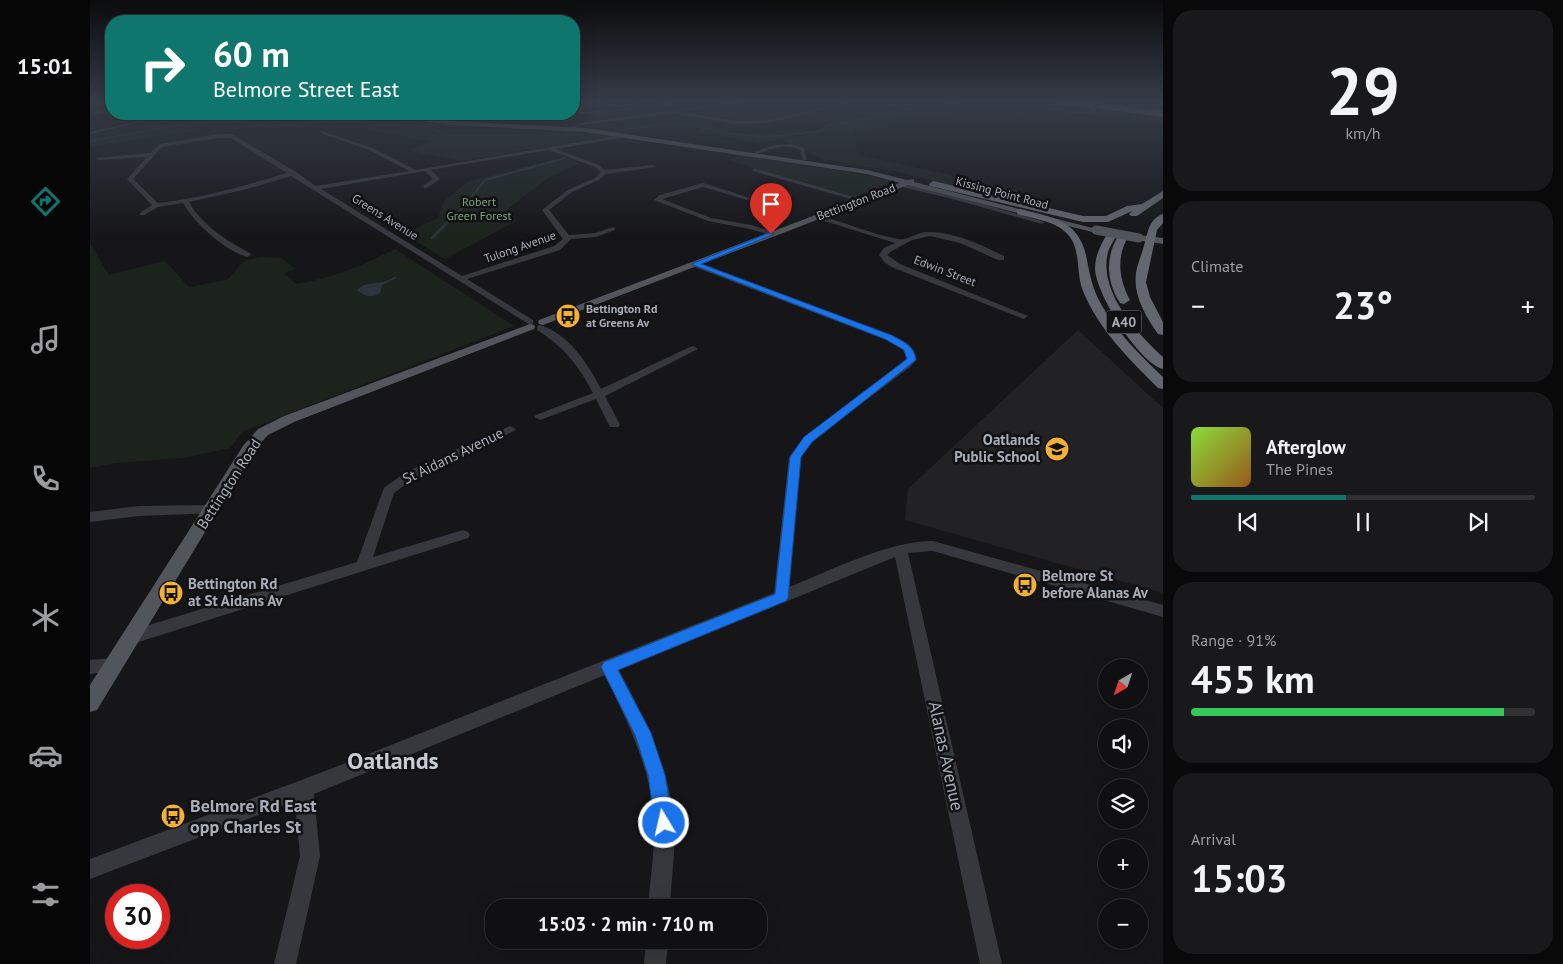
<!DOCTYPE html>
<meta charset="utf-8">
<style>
body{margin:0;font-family:"PT Sans",sans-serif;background:#19191b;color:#f1f3f6;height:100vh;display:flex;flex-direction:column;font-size:19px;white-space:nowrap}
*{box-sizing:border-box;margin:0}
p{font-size:16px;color:#9c9d9f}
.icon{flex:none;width:28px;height:28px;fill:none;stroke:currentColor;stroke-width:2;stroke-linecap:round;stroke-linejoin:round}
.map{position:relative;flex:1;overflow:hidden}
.sheet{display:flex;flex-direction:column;gap:10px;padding:10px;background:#09090a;width:400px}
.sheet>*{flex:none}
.top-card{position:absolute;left:15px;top:15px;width:475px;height:105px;border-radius:20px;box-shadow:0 5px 20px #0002,0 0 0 1px #303032;background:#0f766e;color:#fff;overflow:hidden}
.needle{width:32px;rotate:219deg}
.tools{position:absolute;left:1008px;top:659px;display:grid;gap:10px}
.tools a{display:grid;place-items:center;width:50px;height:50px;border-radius:50%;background:#101012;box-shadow:0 5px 20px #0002,0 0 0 1px #303032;font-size:25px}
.speed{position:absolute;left:15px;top:884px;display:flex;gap:10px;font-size:25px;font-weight:700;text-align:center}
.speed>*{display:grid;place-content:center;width:65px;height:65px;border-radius:50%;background:#101012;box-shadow:0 5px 20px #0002,0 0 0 1px #303032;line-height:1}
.speed .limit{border:8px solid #d22;background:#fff;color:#111}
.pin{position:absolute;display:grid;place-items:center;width:42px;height:42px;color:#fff;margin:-51px -21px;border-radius:50% 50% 50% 0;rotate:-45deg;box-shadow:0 0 5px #0007}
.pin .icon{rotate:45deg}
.me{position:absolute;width:55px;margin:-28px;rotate:351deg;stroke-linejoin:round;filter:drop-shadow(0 0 4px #0008)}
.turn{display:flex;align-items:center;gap:18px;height:105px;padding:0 25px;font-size:22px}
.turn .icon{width:65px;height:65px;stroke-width:2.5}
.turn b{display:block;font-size:35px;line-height:42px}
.big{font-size:38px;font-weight:800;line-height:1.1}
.sheet .tile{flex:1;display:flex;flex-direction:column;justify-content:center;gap:8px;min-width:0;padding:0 18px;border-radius:20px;background:#19191b}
.sheet .dial{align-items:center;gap:0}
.dial b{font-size:65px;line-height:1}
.song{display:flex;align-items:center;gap:15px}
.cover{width:60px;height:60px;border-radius:8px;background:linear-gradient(135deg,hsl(90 70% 55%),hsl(30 70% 35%))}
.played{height:5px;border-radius:2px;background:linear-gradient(90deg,#0f766e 45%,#303032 45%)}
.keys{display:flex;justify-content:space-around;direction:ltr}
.heat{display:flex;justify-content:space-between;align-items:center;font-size:28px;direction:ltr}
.charge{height:8px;border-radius:4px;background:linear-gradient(90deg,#34c759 91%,#303032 0)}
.trip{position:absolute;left:395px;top:899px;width:282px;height:50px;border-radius:20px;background:#101012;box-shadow:0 5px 20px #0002,0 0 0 1px #303032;font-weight:800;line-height:50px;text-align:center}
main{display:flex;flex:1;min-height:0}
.tabs{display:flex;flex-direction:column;width:90px;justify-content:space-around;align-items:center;background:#060607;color:#9c9d9f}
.tabs .icon{width:35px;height:35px}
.tabs .on{color:#0f766e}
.tabs b{font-size:22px;color:#f1f3f6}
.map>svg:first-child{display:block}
.built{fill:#222225}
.green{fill:#1c231d}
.water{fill:#2c353c}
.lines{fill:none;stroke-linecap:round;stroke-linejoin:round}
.stream-far2{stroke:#2c353c;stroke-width:1}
.stream-far1{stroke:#2c353c;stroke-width:2}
.stream{stroke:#2c353c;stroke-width:2.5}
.minor{fill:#37383d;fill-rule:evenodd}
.major{fill:#53555c;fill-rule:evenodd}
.highway{fill:#63666e;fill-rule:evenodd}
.tram{stroke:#4a4c52;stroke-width:1}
.minor-bridge{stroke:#37383d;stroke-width:5}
.major-bridge{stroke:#53555c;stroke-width:9}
.route{fill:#1a73e8;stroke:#114b97}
.labels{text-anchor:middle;stroke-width:5;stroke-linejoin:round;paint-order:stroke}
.far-street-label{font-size:12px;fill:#a8adb8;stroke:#111113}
.far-park-label{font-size:12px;fill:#7fa381;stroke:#111113}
.far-poi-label{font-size:12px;font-weight:bold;fill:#a8adb8;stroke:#111113;text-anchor:start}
.shield{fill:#111113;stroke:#7b7e86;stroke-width:1}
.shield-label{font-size:14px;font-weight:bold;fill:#a8adb8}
.poi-label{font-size:15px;font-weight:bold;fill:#a8adb8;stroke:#111113;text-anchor:start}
.street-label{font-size:15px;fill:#a8adb8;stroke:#111113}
.near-street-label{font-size:18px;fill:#a8adb8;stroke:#111113}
.near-poi-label{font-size:18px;font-weight:bold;fill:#a8adb8;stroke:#111113;text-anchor:start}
.near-district-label{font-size:24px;font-weight:bold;fill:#c9ccd4;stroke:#111113}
</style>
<main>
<nav class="tabs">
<b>15:01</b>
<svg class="icon on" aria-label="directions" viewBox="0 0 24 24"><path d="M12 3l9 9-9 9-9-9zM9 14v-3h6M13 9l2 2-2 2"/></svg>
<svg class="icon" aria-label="music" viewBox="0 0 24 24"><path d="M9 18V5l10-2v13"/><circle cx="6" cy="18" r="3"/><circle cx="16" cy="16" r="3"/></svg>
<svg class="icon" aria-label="phone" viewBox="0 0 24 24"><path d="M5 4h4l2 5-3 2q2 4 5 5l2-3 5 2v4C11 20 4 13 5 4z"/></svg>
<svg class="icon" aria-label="climate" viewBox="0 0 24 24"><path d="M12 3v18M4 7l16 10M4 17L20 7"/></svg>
<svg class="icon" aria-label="car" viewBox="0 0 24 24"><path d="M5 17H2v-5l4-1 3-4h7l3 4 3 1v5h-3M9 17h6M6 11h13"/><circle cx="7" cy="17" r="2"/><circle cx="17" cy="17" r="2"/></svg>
<svg class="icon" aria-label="filters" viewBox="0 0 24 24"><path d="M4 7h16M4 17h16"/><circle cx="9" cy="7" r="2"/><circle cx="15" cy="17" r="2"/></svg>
</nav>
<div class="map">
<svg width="1073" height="964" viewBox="0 0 1073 964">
<rect width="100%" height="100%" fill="#161618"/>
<path class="built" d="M988,330L1073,408V593L815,520L818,489Z"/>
<g class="green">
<path d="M855,102H898L878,109L855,113L820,115L806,122L778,132L763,130L770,155L926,190L956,209L808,172L733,159L693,140L717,135L721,132L671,143L606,132L612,128L574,125L538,131L515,128L585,121L612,123L642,132L674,134L706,128L723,132L732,127L731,126L780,117L772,113L774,109L814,108L818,105Z"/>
<path d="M916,102H956L1073,117V123L1012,115C985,107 948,109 916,102Z"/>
<path d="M1013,102H1073V111L1011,104Z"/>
<path d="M203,114H305L331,121L361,125L470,130L521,136L370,161L316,150L342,142L260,126L211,129H141L128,133L120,128L0,147V135L83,116H146L172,121Z"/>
<path d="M653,155L753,171L803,181L765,197L638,160Z"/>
<path d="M473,157L490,163L458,178L419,208L426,221L355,259L314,234L348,218L354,201L379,181Z"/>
<path d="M0,243L19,275L75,261L99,287L137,280L154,261L170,257L191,258L206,269L194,273L206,284C243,278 272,266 305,249L424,326L152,432L140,448L93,458L25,463L0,468Z"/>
</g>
<path class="water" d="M304,277L307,278L292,285L290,293C282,299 273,296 267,290C276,280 293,286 304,277Z"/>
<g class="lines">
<g class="stream-far2">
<path d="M156,123L177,126L224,123L246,119L281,124L335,126L359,135H492"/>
<path d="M531,130L592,123L635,133L675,137L733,131L736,125L782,118L798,112L872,102"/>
<path d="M0,141L94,124L151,122"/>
</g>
<path class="stream-far1" d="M355,225L375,205L395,180L475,158"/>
<path class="stream" d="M342,238L356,224"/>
<g class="minor">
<path d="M508,102L530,105L561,102L530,107Z"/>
<path d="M642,102H655L589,112C619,116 648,124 678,120C707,117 735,102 765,102L677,123L645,124L585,113L492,125L480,130L478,129L491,123Z"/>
<path d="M908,102L994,112L1004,111L994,114Z"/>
<path d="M21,109V111L0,115V113Z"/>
<path d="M81,114H88L0,134V132Z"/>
<path d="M231,131L283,148L326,170L535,134L537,137L466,149L509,165L515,170L563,165L566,167L516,174L509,180L482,192L459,210L479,235L505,233L523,227L525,228V230L506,237L481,239L470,250L377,279L443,320V324L440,325L201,176L157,189L99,202C112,225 137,241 160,253L161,255L157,257C133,249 106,225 93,203L68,207L54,215H50V213L62,205L37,179L57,157L8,160L5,158L60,153L70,144L129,134H142L206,172L226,186L319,171L279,150L231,133ZM129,138H141L197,173C155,186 112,198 68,203L43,179L72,147ZM459,150L505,167L511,172L505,178L478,190L452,210L473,239L464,246L372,276L231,189L335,171L343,179L333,186L335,189L350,179L341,170Z"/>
<path d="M701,144L714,148L717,160H713L710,150C695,143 681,149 667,154L664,152L684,145Z"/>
<path d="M664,168L771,199L772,200L767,201L662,171Z"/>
<path d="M613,183L660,198L657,200L613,187L572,199L621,218L661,225L684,232V236L660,229L618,221L564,200L570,195Z"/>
<path d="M810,183L862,195L955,222L952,224L859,198L808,186Z"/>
<path d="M727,215C754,222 781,234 808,239C816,241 828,232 837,232C862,231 892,245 914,256V260H908L870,243L840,236L822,240L800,252L797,255L810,264L938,316L934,319L931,318L804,268L795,263L789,255L794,248L805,243L725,218V216Z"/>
<path d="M602,262H608L806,337C817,342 825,347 826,360L820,367L722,441L711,457L699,587C742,570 798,541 843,541L1073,605V617L843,551L818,553L912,964H890L805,557L529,670C554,718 580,768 584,823C586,851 581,880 580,908H558C560,880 565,851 564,823C562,770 538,723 515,675L224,794L230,856L206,964H184L210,856L205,801L0,879V859L238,770L684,593L699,457L714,437L812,363L816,359C815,349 808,345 799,341L602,266Z"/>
<path d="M450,325C479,334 498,364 511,389L600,347L603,346L608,349L515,396L530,425L528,427H520L506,399L450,420L444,417L446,415L503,393C489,366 473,346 447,330V326Z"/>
<path d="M420,426L426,429L424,431L324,478L304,493L283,557L373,530L378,532L380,535L378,538L42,644L36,642L34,637L36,632L267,562L294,488L316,472Z"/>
<path d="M121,505L126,507L128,510L126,513L49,516L0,522V512L49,506Z"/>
<path d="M23,658L29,660L31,665L29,670L0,674V660Z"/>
<path d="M556,940H578L576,964H554Z"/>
</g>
<g class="major">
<path d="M985,102L1007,104L1004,106Z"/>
<path d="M1009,103L1073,110V114L1011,106Z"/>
<path d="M309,114L360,121L495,128L777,170L817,180L824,179V182L1010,230L1006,233L818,185L453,325L449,324L448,322L449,320L810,183L777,174L495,132L360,125L332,121Z"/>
<path d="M1049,235L1073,238V244L1046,240L1045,238Z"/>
<path d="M440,324L444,325L445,327L444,329L204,422L178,435L166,448L7,710L0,712V685L153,446L168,429L194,416Z"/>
</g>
<g class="highway">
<path d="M965,102H985L1005,106L1002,108Z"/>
<path d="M1009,105L1073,113V117L1007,108Z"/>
<path d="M843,181L993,216H1016L1037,206L1052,204L1073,191V198L1047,216H1041L1039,214L1042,211L1018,222H993L840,186L839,184Z"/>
<path d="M930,209C964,218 990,220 997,260C1000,276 1003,290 1011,304C1026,332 1050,355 1073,377V389L1068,388C1039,359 1009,330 993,291C986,275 991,250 979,236C968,221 944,219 927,214V210Z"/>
<path d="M1073,214V223L1067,230L1056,282L1060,297L1073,322V335L1068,334C1055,315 1041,293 1047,268C1049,260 1053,251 1055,242C1058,231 1060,218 1073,214Z"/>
<path d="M1022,232L1027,235C1024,240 1020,246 1018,252C1008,292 1047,333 1073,357V369C1049,363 1006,294 1005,269C1005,255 1011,244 1018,233Z"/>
<path d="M1033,234L1038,237C1026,258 1029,279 1040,300L1034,304L1030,303C1016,281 1015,256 1029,235Z"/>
</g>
<path class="tram" d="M484,113L532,110L585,102"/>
<path class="minor-bridge" d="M1002,111L1009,102"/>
<path class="major-bridge" d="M1006,230L1049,238"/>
</g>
<linearGradient id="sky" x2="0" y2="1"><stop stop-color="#0c0c0d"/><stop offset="0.43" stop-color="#363c48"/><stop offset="1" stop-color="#363c48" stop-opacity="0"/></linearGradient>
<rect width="1073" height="237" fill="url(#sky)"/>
<path class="route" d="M679,233L684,234L611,264L801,335C812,341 825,346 826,360L722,442L711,457L698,598L696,601L528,670L561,733L575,775L583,823L580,830L574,832L567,830L565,823L558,775L545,735L511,667L514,662L685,594L700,457L714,437L817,359L814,350L795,339L601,264Z"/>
<defs>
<symbol id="bus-disc" viewBox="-11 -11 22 22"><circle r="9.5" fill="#f2b134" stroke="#111113"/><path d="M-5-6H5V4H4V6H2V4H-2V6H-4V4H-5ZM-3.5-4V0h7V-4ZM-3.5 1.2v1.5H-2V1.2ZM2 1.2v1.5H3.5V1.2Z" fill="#111"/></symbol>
<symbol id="school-disc" viewBox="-11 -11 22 22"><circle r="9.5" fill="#f2b134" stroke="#111113"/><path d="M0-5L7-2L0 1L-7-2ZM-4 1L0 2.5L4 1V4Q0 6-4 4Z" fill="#111"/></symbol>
</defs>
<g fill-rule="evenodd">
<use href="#bus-disc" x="464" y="302" width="28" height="28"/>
<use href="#school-disc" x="953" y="435" width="28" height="28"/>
<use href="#bus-disc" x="921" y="571" width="28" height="28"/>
<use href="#bus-disc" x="67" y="579" width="28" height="28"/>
<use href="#bus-disc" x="69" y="802" width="28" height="28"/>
</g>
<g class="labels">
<g class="far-street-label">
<text transform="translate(912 193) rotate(15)" y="4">Kissing Point Road</text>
<text transform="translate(766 202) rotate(-21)" y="4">Bettington Road</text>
<text transform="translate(295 217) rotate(32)" y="4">Greens Avenue</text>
<text transform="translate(430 247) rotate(-19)" y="4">Tulong Avenue</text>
<text transform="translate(855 271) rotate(21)" y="4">Edwin Street</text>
</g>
<g class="far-park-label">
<text x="389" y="206">Robert<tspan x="389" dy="14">Green Forest</tspan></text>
</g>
<g class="far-poi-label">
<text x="496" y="313">Bettington Rd<tspan x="496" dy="14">at Greens Av</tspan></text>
</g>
<rect class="shield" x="1016.5" y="310.5" width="35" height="23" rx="4"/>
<g class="shield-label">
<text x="1034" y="327">A40</text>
</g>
<g class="poi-label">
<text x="950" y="445" text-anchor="end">Oatlands<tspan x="950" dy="17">Public School</tspan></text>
<text x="952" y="581">Belmore St<tspan x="952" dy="17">before Alanas Av</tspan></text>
<text x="98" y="589">Bettington Rd<tspan x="98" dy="17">at St Aidans Av</tspan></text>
</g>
<g class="street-label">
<text transform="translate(363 456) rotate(-26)" y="5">St Aidans Avenue</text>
<text transform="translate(139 484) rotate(-57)" y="5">Bettington Road</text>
</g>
<g class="near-street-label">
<text transform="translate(856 756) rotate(78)" y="6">Alanas Avenue</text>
</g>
<g class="near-poi-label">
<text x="100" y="812">Belmore Rd East<tspan x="100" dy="21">opp Charles St</tspan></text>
</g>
<g class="near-district-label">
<text x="303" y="769">Oatlands</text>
</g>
</g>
</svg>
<div class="tools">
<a><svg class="needle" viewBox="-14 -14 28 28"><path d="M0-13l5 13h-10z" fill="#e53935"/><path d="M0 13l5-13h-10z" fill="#9c9d9f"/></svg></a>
<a><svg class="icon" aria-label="sound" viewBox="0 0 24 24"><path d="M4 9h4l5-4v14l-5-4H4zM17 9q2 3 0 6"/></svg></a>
<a><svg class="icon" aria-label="layers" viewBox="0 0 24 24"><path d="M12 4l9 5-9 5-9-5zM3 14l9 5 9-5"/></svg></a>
<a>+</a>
<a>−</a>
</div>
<div class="speed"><div class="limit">30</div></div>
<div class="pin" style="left:681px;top:234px;background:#d93025"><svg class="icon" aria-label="arrive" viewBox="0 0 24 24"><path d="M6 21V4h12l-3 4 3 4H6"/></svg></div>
<svg class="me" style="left:574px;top:823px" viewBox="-20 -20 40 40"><circle r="17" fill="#1a73e8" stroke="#fff" stroke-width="3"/><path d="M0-11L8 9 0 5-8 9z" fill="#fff"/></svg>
<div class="trip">15:03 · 2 min · 710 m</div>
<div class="top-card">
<div class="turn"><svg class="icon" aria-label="right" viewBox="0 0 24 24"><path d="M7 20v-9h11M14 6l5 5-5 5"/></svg><div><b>60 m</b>Belmore Street East</div></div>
</div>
</div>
<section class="sheet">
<div class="tile dial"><b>29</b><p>km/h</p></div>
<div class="tile"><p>Climate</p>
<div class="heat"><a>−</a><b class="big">23°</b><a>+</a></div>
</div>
<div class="tile">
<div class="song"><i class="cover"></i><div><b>Afterglow</b><p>The Pines</p></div></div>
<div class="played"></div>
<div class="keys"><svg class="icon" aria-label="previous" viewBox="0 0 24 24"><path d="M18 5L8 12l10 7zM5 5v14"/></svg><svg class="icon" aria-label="pause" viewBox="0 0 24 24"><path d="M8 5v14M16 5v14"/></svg><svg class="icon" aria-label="next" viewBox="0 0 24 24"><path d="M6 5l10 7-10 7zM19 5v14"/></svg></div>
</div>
<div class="tile"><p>Range · 91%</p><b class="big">455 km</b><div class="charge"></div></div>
<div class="tile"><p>Arrival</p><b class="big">15:03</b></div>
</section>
</main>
